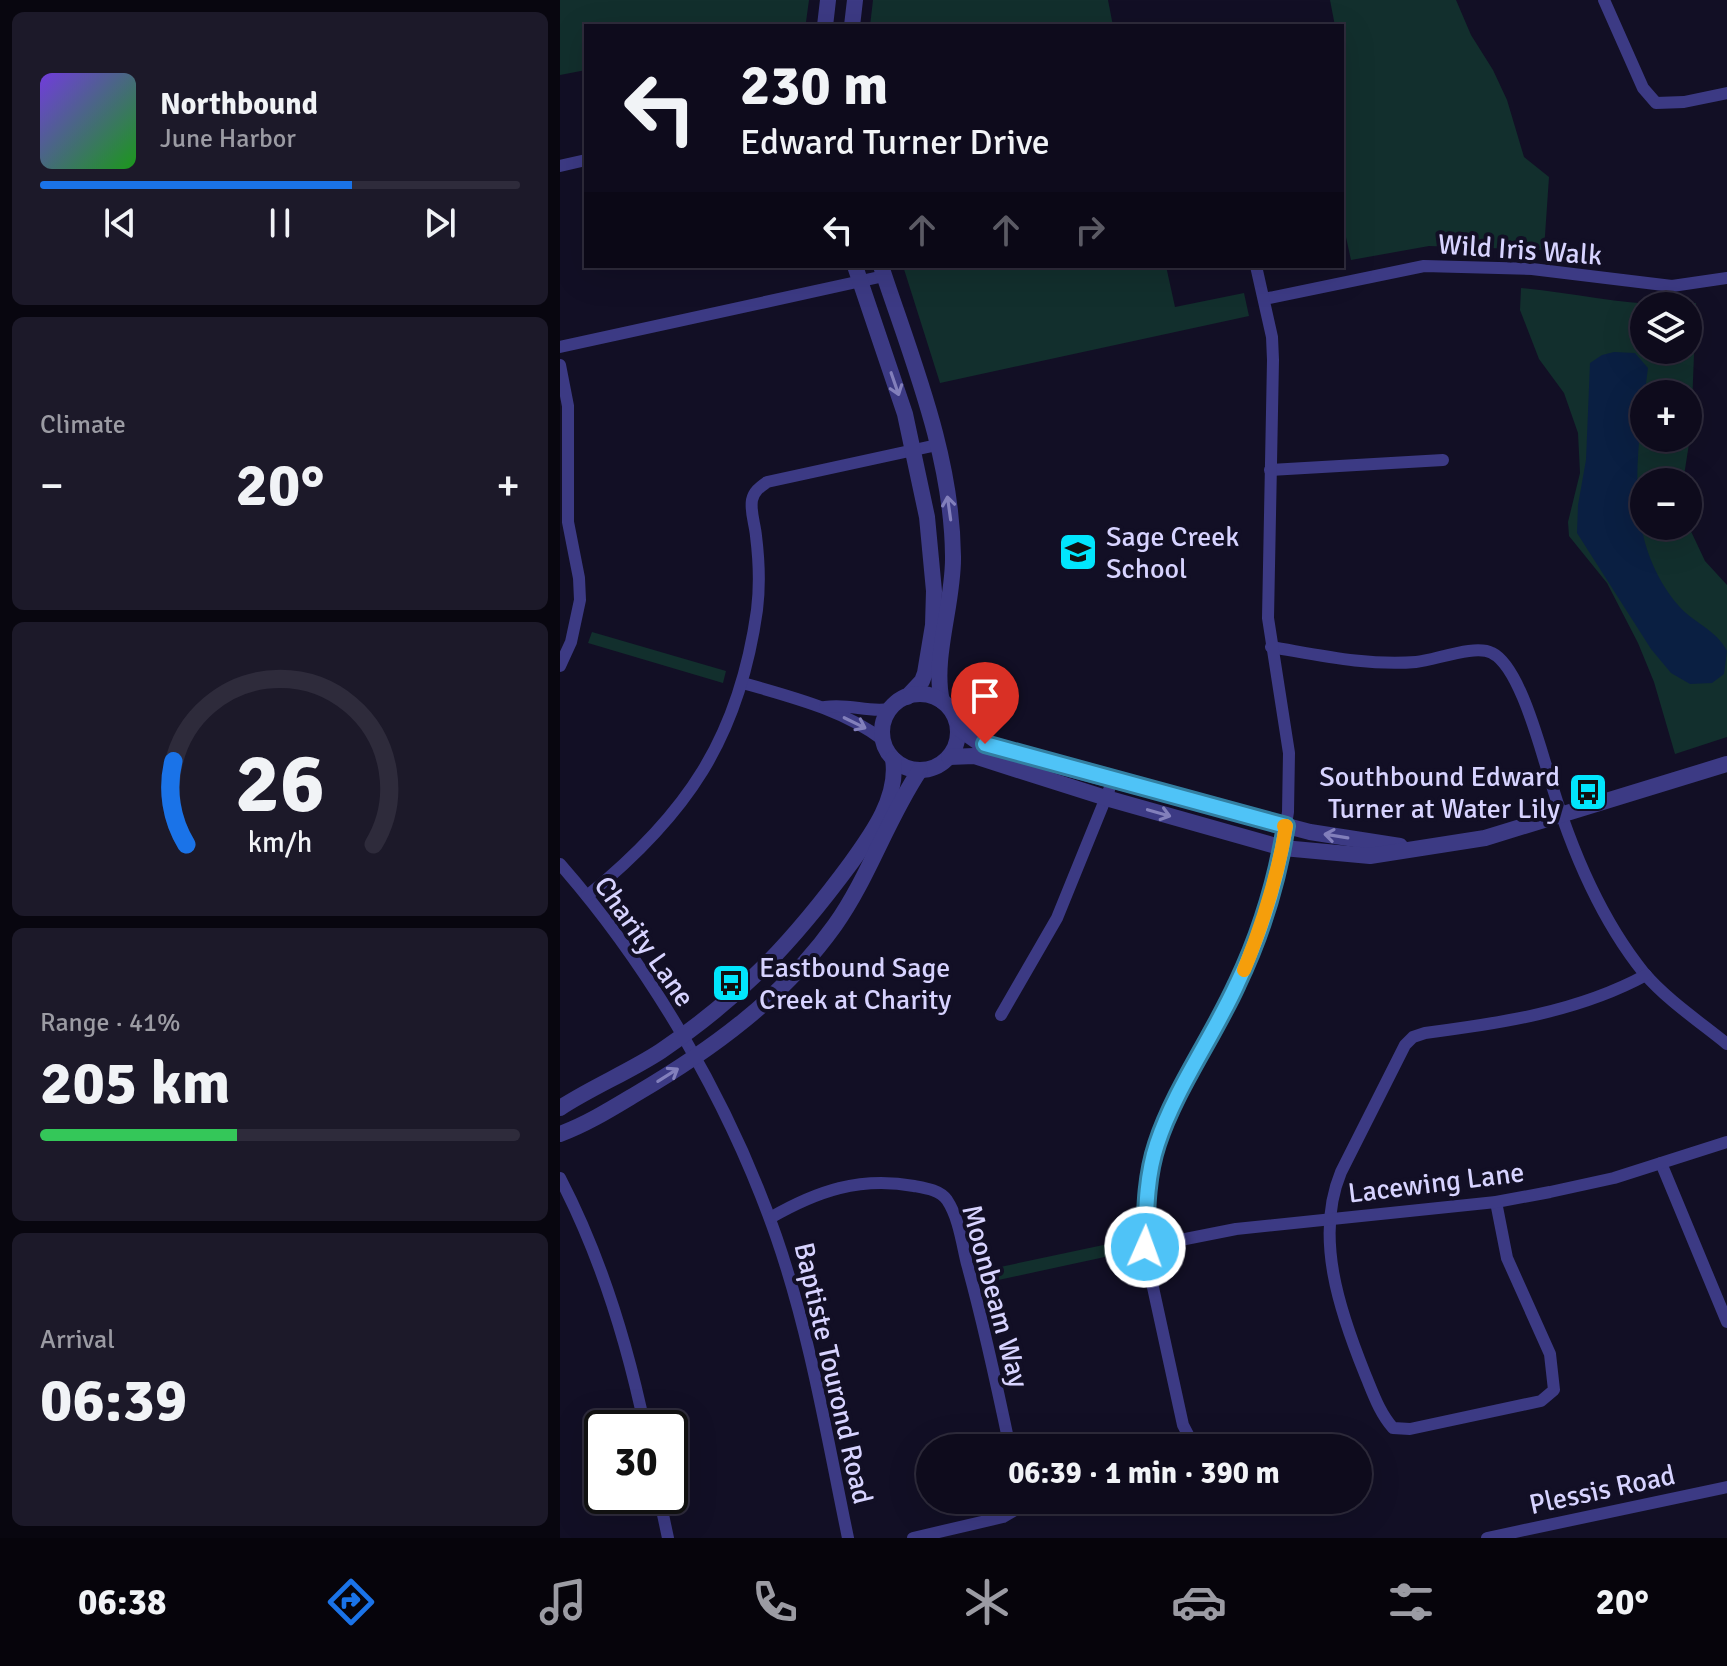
<!DOCTYPE html>
<meta charset="utf-8">
<style>
body{margin:0;font-family:Signika,sans-serif;background:#1c1929;color:#f1f3f6;height:100vh;display:flex;flex-direction:column;font-size:30px;white-space:nowrap}
*{box-sizing:border-box;margin:0}
p{font-size:26px;color:#9b9ba3}
.icon{flex:none;width:44px;height:44px;fill:none;stroke:currentColor;stroke-width:2;stroke-linecap:round;stroke-linejoin:round}
.map{position:relative;flex:1;overflow:hidden}
.drawer{display:flex;flex-direction:column;gap:12px;padding:12px;background:#08060f;width:560px}
.drawer>*{flex:none}
.guide{position:absolute;left:24px;top:24px;width:760px;height:244px;border-radius:0px;box-shadow:0 8px 32px #0002,0 0 0 2px #2e2b3b;background:#0e0b1c;color:#f1f3f6;overflow:hidden}
.fabs{position:absolute;left:1070px;top:292px;display:grid;gap:16px}
.fabs a{display:grid;place-items:center;width:72px;height:72px;border-radius:50%;background:#0e0b1c;box-shadow:0 8px 32px #0002,0 0 0 2px #2e2b3b;font-size:40px}
.speed{position:absolute;left:24px;top:1410px;display:flex;gap:16px;font-size:40px;font-weight:700;text-align:center}
.speed>*{display:grid;place-content:center;width:104px;height:104px;border-radius:50%;background:#0e0b1c;box-shadow:0 8px 32px #0002,0 0 0 2px #2e2b3b;line-height:1}
.speed .limit{border:4px solid #111;border-radius:12px;background:#fff;color:#111}
.pin{position:absolute;display:grid;place-items:center;width:68px;height:68px;color:#fff;margin:-82px -34px;border-radius:50% 50% 50% 0;rotate:-45deg;box-shadow:0 0 8px #0007}
.pin .icon{rotate:45deg}
.me{position:absolute;width:88px;margin:-44px;rotate:2deg;stroke-linejoin:round;filter:drop-shadow(0 0 6px #0008)}
.turn{display:flex;align-items:center;gap:28px;height:168px;padding:0 24px;font-size:36px}
.turn .icon{width:104px;height:104px;stroke-width:2.5}
.turn b{display:block;font-size:56px;line-height:68px}
.lanes{display:flex;align-items:center;height:76px;padding:0 24px;background:#0003;justify-content:center;gap:40px;direction:ltr}
.lanes .off{opacity:.35}
.big{font-size:60px;font-weight:700;line-height:1.1}
.drawer .card{flex:1;display:flex;flex-direction:column;justify-content:center;gap:12px;min-width:0;padding:0 28px;border-radius:12px;background:#1c1929}
.drawer .dial{align-items:center;gap:0}
.dial svg{height:208px;overflow:visible;fill:none;stroke:#2e2b3b;stroke-width:7;stroke-linecap:round;text-anchor:middle}
.dial text{fill:#f1f3f6;stroke:none}
.song{display:flex;align-items:center;gap:24px}
.cover{width:96px;height:96px;border-radius:12px;background:linear-gradient(135deg,hsl(260 70% 55%),hsl(120 70% 35%))}
.played{height:8px;border-radius:4px;background:linear-gradient(90deg,#1a73e8 65%,#2e2b3b 65%)}
.keys{display:flex;justify-content:space-around;direction:ltr}
.heat{display:flex;justify-content:space-between;align-items:center;font-size:44px;direction:ltr}
.charge{height:12px;border-radius:6px;background:linear-gradient(90deg,#34c759 41%,#2e2b3b 0)}
.trip{position:absolute;left:356px;top:1434px;width:456px;height:80px;border-radius:40px;background:#0e0b1c;box-shadow:0 8px 32px #0002,0 0 0 2px #2e2b3b;font-weight:700;line-height:80px;text-align:center}
.tabs{display:flex;height:128px;justify-content:space-around;align-items:center;background:#06040b;color:#9b9ba3}
.tabs .icon{width:56px;height:56px}
.tabs .current{color:#1a73e8}
.tabs b{font-size:36px;color:#f1f3f6}
main{display:flex;flex:1;min-height:0}
.map>svg:first-child{display:block}
.green{fill:#122f2d;fill-rule:evenodd}
.water{fill:#0a1f42}
.lines{fill:none;stroke-linecap:round;stroke-linejoin:round}
.minor{stroke:#3c3a84;stroke-width:12}
.tertiary{stroke:#3c3a84;stroke-width:16}
.oneway{stroke:#827fbb}
.route-casing{stroke:#337fa1;stroke-width:20}
.route{stroke:#4fc3f7;stroke-width:14}
.slow{stroke:#f59e0b;stroke-width:14}
.labels{text-anchor:middle;stroke-width:8;stroke-linejoin:round;paint-order:stroke}
.street-label{font-size:28px;fill:#d7d3ff;stroke:#120f25}
.poi-label{font-size:28px;fill:#d7d3ff;stroke:#120f25;text-anchor:start}
</style>
<main>
<section class="drawer">
<div class="card">
<div class="song"><i class="cover"></i><div><b>Northbound</b><p>June Harbor</p></div></div>
<div class="played"></div>
<div class="keys"><svg class="icon" aria-label="previous" viewBox="0 0 24 24"><path d="M18 5L8 12l10 7zM5 5v14"/></svg><svg class="icon" aria-label="pause" viewBox="0 0 24 24"><path d="M8 5v14M16 5v14"/></svg><svg class="icon" aria-label="next" viewBox="0 0 24 24"><path d="M6 5l10 7-10 7zM19 5v14"/></svg></div>
</div>
<div class="card"><p>Climate</p>
<div class="heat"><a>−</a><b class="big">20°</b><a>+</a></div>
</div>
<div class="card dial"><svg viewBox="0 0 100 80">
<path d="M14 69A42 42 0 1 1 86 69"/>
<path d="M14 69A42 42 0 0 1 9 37" stroke="#1a73e8"/>
<text x="50" y="56" font-size="32" font-weight="700">26</text>
<text x="50" y="72" font-size="11">km/h</text>
</svg></div>
<div class="card"><p>Range · 41%</p><b class="big">205 km</b><div class="charge"></div></div>
<div class="card"><p>Arrival</p><b class="big">06:39</b></div>
</section>
<div class="map">
<svg width="1167" height="1538" viewBox="0 0 1167 1538">
<rect width="100%" height="100%" fill="#120f25"/>
<g class="green">
<path d="M0,0H249L246,22L229,26H26V70L0,75Z"/>
<path d="M313,0H548L553,26H310Z"/>
<path d="M770,0H896L911,35L933,70L947,100L964,157L989,177L984,250L869,246L791,260L782,219V26H775Z"/>
<path d="M343,266H606L615,307L684,293L689,316L380,383Z"/>
<path d="M961,288C1019,293 1077,309 1136,303L1131,431L1123,482H1084V526L1128,525L1145,561L1167,585V737L1115,754L1094,682L1078,643L1047,583L1009,536L1008,522L1020,473L1018,433L1004,393L979,359L960,310ZM1084,306H1128V350H1084ZM1084,394H1128V438H1084Z"/>
<path d="M32,632L166,671L163,683L28,643Z"/>
<path d="M567,1240L568,1252L429,1282L426,1270Z"/>
</g>
<path class="water" d="M1054,352L1075,353L1088,368C1078,449 1060,536 1118,605C1132,622 1157,630 1167,651L1164,674L1152,683L1130,684L1111,673L1091,649L1017,533L1018,505L1026,460L1030,363L1042,355Z"/>
<g class="lines">
<g class="minor">
<path d="M1044,0L1083,88L1096,103L1124,102L1167,93"/>
<path d="M0,166L26,160"/>
<path d="M704,299L864,266L972,269L1112,286L1167,278"/>
<path d="M0,347L324,276"/>
<path d="M0,365L8,406V522L19,578L20,600L11,642L0,666"/>
<path d="M710,470L883,460"/>
<path d="M711,647C759,655 807,666 856,662C876,660 915,644 932,653C959,666 979,744 988,772C1008,841 1038,916 1084,973C1107,1000 1140,1022 1167,1044"/>
<path d="M183,683C231,697 282,709 323,740"/>
<path d="M265,707C290,703 307,713 330,709"/>
<path d="M0,864C92,969 170,1104 216,1236C250,1334 267,1437 288,1538"/>
<path d="M27,896C127,815 179,738 197,610C200,586 199,560 196,536C195,524 190,512 192,500C194,491 200,487 207,482L377,445"/>
<path d="M441,1015L497,918L549,790"/>
<path d="M1101,1163L1167,1322"/>
<path d="M0,1178C40,1255 67,1342 85,1428"/>
<path d="M936,1202L947,1258L990,1354L994,1390L981,1401L850,1429L833,1428C819,1412 813,1393 805,1374C780,1312 754,1237 781,1172L845,1045L853,1037L865,1033C941,1023 1018,1012 1086,975"/>
<path d="M210,1218C257,1191 300,1176 354,1186C365,1188 380,1190 387,1200C399,1218 402,1244 407,1264C424,1325 437,1386 450,1448"/>
<path d="M585,1247L676,1229L936,1202L990,1192L1054,1178L1167,1142"/>
<path d="M635,1448L623,1425L589,1269L585,1247L586,1220L588,1181L597,1143L677,985L698,934L718,873L728,812L729,753L708,618L713,360L712,337L696,266"/>
<path d="M99,1496L108,1538"/>
<path d="M353,1538L443,1517L455,1510L458,1500"/>
<path d="M927,1538L1167,1487"/>
</g>
<g class="tertiary">
<path d="M265,26L268,0"/>
<path d="M292,26L295,0"/>
<path d="M295,266L345,414L367,517L374,591L373,625L365,673L362,681L347,697"/>
<path d="M321,266C352,360 392,455 393,556C394,602 372,659 382,701"/>
<circle cx="360" cy="732" r="38"/>
<path d="M398,728L418,742L494,765L750,832L840,846"/>
<path d="M389,757L414,756L546,798L723,848L810,856L925,838L1167,764"/>
<path d="M0,1108C32,1087 69,1072 101,1051C183,995 232,943 291,863C312,834 339,797 333,759"/>
<path d="M0,1134C27,1124 51,1109 76,1094C151,1050 223,998 275,925C309,877 327,819 360,770"/>
</g>
</g>
<defs><path id="oneway-shaft" d="M-6 0H5M1.5-3L5.5 0L1.5 3" fill="none" stroke-width="1.6" stroke-linecap="round" stroke-linejoin="round" transform="scale(2)"/></defs>
<g class="oneway">
<use href="#oneway-shaft" transform="translate(335 384) rotate(71)"/>
<use href="#oneway-shaft" transform="translate(389 508) rotate(-98)"/>
<use href="#oneway-shaft" transform="translate(295 723) rotate(26)"/>
<use href="#oneway-shaft" transform="translate(599 813) rotate(16)"/>
<use href="#oneway-shaft" transform="translate(776 836) rotate(-171)"/>
<use href="#oneway-shaft" transform="translate(108 1075) rotate(-32)"/>
</g>
<g class="lines">
<defs>
<path id="route" d="M425,744L726,826C717,881 701,934 677,984C653,1037 615,1089 597,1144C586,1177 586,1212 585,1247"/>
</defs>
<use href="#route" class="route-casing"/>
<use href="#route" class="route"/>
<path class="slow" d="M684,970C703,923 718,876 726,826H724"/>
</g>
<defs>
<symbol id="school-square" viewBox="-11 -11 22 22"><rect x="-9" y="-9" width="18" height="18" rx="4" fill="#01e6fd" stroke="#120f25"/><path d="M0-5L7-2L0 1L-7-2ZM-4 1L0 2.5L4 1V4Q0 6-4 4Z" fill="#111"/></symbol>
<symbol id="bus-square" viewBox="-11 -11 22 22"><rect x="-9" y="-9" width="18" height="18" rx="4" fill="#01e6fd" stroke="#120f25"/><path d="M-5-6H5V4H4V6H2V4H-2V6H-4V4H-5ZM-3.5-4V0h7V-4ZM-3.5 1.2v1.5H-2V1.2ZM2 1.2v1.5H3.5V1.2Z" fill="#111"/></symbol>
</defs>
<g fill-rule="evenodd">
<use href="#school-square" x="496" y="530" width="44" height="44"/>
<use href="#bus-square" x="1006" y="770" width="44" height="44"/>
<use href="#bus-square" x="149" y="961" width="44" height="44"/>
</g>
<g class="labels">
<g class="street-label">
<text transform="translate(960 249) rotate(4)" y="10">Wild Iris Walk</text>
<text transform="translate(85 941) rotate(55)" y="10">Charity Lane</text>
<text transform="translate(876 1182) rotate(-7)" y="10">Lacewing Lane</text>
<text transform="translate(436 1296) rotate(75)" y="10">Moonbeam Way</text>
<text transform="translate(274 1373) rotate(77)" y="10">Baptiste Tourond Road</text>
<text transform="translate(1042 1489) rotate(-12)" y="10">Plessis Road</text>
</g>
<g class="poi-label">
<text x="546" y="546">Sage Creek<tspan x="546" dy="32">School</tspan></text>
<text x="1000" y="786" text-anchor="end">Southbound Edward<tspan x="1000" dy="32">Turner at Water Lily</tspan></text>
<text x="199" y="977">Eastbound Sage<tspan x="199" dy="32">Creek at Charity</tspan></text>
</g>
</g>
</svg>
<div class="fabs">
<a><svg class="icon" aria-label="layers" viewBox="0 0 24 24"><path d="M12 4l9 5-9 5-9-5zM3 14l9 5 9-5"/></svg></a>
<a>+</a>
<a>−</a>
</div>
<div class="speed"><div class="limit">30</div></div>
<div class="pin" style="left:425px;top:744px;background:#d93025"><svg class="icon" aria-label="arrive" viewBox="0 0 24 24"><path d="M6 21V4h12l-3 4 3 4H6"/></svg></div>
<svg class="me" style="left:585px;top:1247px" viewBox="-20 -20 40 40"><circle r="17" fill="#4fc3f7" stroke="#fff" stroke-width="3"/><path d="M0-11L8 9 0 5-8 9z" fill="#fff"/></svg>
<div class="trip">06:39 · 1 min · 390 m</div>
<div class="guide">
<div class="turn"><svg class="icon" aria-label="left" viewBox="0 0 24 24"><path d="M17 20v-9H6M10 6l-5 5 5 5"/></svg><div><b>230 m</b>Edward Turner Drive</div></div>
<div class="lanes"><svg class="icon" aria-label="left" viewBox="0 0 24 24"><path d="M17 20v-9H6M10 6l-5 5 5 5"/></svg><svg class="icon off" aria-label="ahead" viewBox="0 0 24 24"><path d="M12 20V5M6 11l6-6 6 6"/></svg><svg class="icon off" aria-label="ahead" viewBox="0 0 24 24"><path d="M12 20V5M6 11l6-6 6 6"/></svg><svg class="icon off" aria-label="right" viewBox="0 0 24 24"><path d="M7 20v-9h11M14 6l5 5-5 5"/></svg></div>
</div>
</div>
</main>
<nav class="tabs">
<b>06:38</b>
<svg class="icon current" aria-label="directions" viewBox="0 0 24 24"><path d="M12 3l9 9-9 9-9-9zM9 14v-3h6M13 9l2 2-2 2"/></svg>
<svg class="icon" aria-label="music" viewBox="0 0 24 24"><path d="M9 18V5l10-2v13"/><circle cx="6" cy="18" r="3"/><circle cx="16" cy="16" r="3"/></svg>
<svg class="icon" aria-label="phone" viewBox="0 0 24 24"><path d="M5 4h4l2 5-3 2q2 4 5 5l2-3 5 2v4C11 20 4 13 5 4z"/></svg>
<svg class="icon" aria-label="climate" viewBox="0 0 24 24"><path d="M12 3v18M4 7l16 10M4 17L20 7"/></svg>
<svg class="icon" aria-label="car" viewBox="0 0 24 24"><path d="M5 17H2v-5l4-1 3-4h7l3 4 3 1v5h-3M9 17h6M6 11h13"/><circle cx="7" cy="17" r="2"/><circle cx="17" cy="17" r="2"/></svg>
<svg class="icon" aria-label="filters" viewBox="0 0 24 24"><path d="M4 7h16M4 17h16"/><circle cx="9" cy="7" r="2"/><circle cx="15" cy="17" r="2"/></svg>
<b>20°</b>
</nav>
